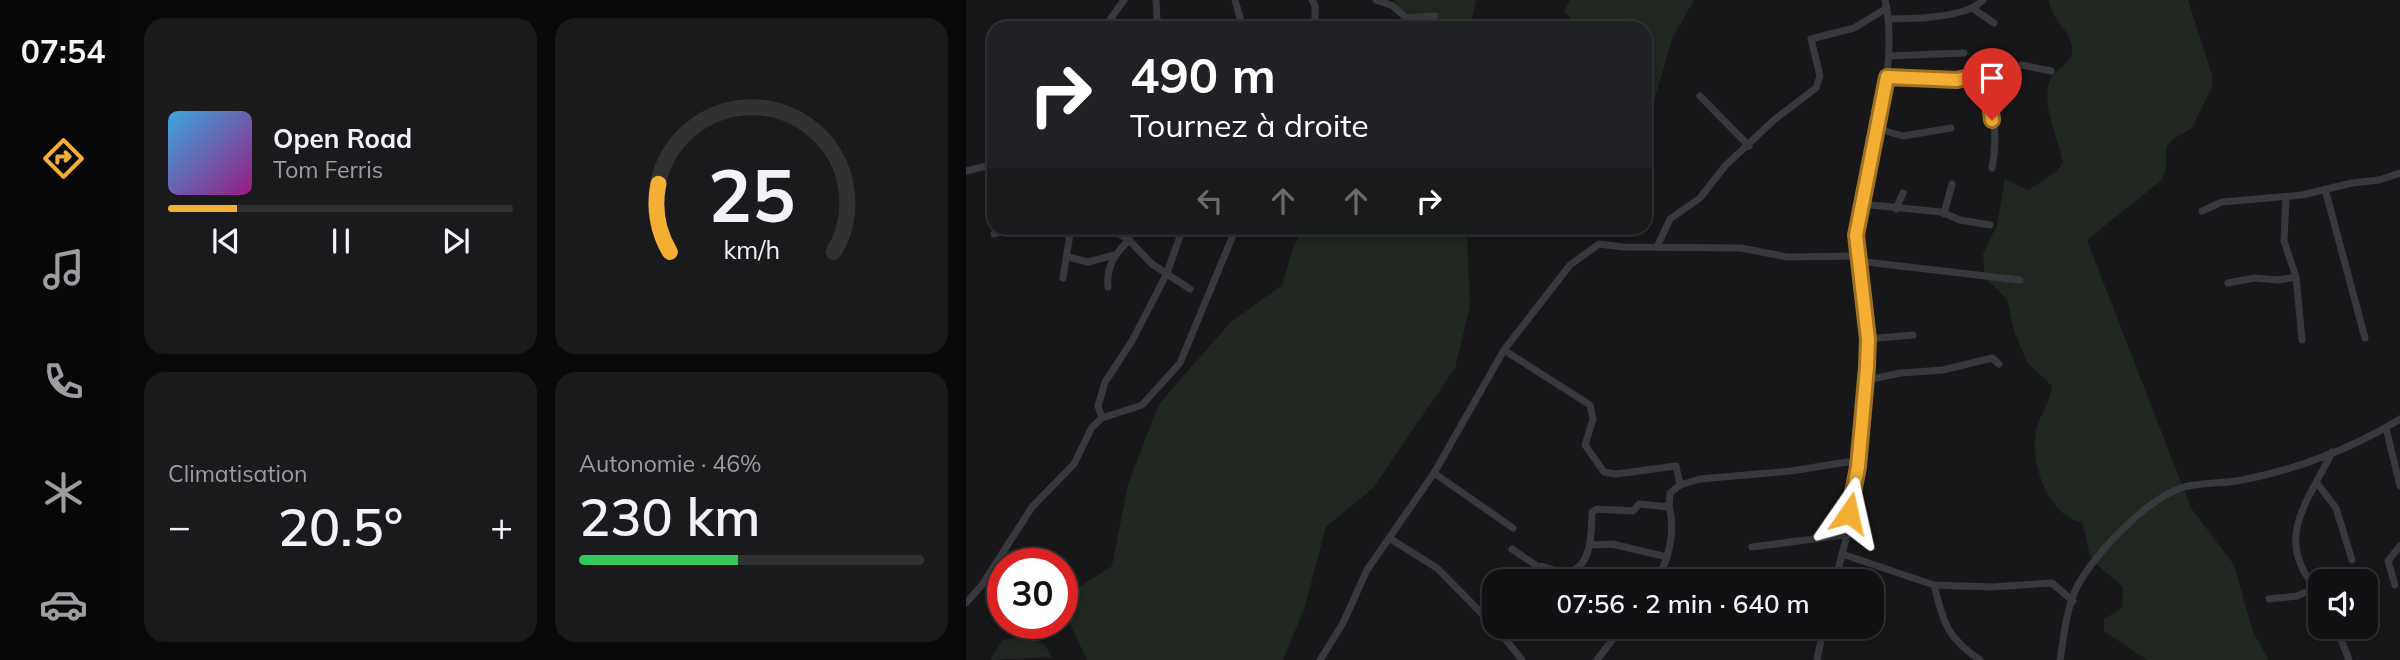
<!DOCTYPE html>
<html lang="fr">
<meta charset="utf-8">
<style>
body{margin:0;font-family:Mulish,sans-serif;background:#1a1a1c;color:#f1f3f6;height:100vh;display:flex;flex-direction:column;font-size:26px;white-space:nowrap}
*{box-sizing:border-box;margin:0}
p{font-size:23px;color:#9c9da0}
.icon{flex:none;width:38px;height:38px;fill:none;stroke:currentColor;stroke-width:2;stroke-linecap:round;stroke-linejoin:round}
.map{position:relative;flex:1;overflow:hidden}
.sheet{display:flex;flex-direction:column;gap:18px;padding:18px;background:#09090a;width:840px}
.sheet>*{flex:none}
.guide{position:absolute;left:21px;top:21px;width:665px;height:214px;border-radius:21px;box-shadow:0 4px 10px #0003,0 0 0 2px #303133;background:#202124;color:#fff;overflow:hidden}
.controls{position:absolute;left:1342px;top:569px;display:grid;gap:14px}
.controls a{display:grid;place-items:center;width:70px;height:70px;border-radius:14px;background:#111113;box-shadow:0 4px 10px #0003,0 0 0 2px #303133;font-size:35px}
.speed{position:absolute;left:21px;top:548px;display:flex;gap:14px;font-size:35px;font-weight:700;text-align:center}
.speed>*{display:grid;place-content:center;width:91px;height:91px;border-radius:50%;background:#111113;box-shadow:0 4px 10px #0003,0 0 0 2px #303133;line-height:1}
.speed .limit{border:10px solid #d22;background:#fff;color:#111}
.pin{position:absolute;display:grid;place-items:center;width:60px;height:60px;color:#fff;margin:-72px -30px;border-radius:50% 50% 50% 0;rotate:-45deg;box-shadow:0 0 7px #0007}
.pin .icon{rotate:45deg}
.me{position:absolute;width:77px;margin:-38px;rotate:11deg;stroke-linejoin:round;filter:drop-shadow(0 0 5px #0008)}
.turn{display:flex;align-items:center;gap:24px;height:147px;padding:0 28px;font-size:32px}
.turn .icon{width:91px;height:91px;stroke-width:2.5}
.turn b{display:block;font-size:49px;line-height:60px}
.lanes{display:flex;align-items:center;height:66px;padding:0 28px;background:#0003;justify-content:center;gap:35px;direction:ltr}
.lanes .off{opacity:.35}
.big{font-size:52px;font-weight:600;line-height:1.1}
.sheet .widget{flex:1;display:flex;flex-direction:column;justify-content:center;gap:10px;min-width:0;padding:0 24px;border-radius:21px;background:#1a1a1c}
.sheet .dial{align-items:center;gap:0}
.dial svg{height:182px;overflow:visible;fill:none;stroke:#303133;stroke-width:7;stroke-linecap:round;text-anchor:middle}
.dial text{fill:#f1f3f6;stroke:none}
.song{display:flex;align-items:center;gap:21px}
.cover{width:84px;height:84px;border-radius:10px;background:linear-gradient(135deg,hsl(200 70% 55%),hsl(310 70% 35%))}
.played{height:7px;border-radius:4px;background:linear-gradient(90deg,#f4ae34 20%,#303133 20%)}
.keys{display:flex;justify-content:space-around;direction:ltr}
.heat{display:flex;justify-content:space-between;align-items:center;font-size:38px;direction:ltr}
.charge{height:10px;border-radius:5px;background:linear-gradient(90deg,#34c759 46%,#303133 0)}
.sheet .tiles{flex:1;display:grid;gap:18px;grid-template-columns:repeat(2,1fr)}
.trip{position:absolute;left:516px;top:569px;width:402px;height:70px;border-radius:21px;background:#111113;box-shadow:0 4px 10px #0003,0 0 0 2px #303133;font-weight:600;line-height:70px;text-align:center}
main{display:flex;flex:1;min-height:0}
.menu{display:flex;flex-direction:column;width:126px;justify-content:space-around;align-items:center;background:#070708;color:#9c9da0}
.menu .icon{width:49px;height:49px}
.menu .on{color:#f4ae34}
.menu b{font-size:32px;color:#f1f3f6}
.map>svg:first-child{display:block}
.green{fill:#1f2720}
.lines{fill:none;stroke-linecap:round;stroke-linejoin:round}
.street{stroke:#38393e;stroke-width:7}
.route-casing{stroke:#9f7122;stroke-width:18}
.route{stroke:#f4ae34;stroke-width:12}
</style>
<main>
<nav class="menu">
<b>07:54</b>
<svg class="icon on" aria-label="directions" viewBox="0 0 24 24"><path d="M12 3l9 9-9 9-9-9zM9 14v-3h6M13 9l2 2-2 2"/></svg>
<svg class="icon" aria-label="music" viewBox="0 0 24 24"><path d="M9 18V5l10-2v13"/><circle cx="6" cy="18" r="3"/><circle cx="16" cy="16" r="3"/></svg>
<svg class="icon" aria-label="phone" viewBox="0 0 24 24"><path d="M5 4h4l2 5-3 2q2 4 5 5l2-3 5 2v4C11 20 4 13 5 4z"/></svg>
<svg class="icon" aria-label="climate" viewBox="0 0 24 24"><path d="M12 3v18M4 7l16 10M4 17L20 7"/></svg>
<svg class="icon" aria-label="car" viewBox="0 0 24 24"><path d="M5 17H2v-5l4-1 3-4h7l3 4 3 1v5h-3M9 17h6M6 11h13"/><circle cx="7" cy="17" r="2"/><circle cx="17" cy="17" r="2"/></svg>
</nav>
<section class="sheet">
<div class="tiles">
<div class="widget">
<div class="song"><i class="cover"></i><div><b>Open Road</b><p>Tom Ferris</p></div></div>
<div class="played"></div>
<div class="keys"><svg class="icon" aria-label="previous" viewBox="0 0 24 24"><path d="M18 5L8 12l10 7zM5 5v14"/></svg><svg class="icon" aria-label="pause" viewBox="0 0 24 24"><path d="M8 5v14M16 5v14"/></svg><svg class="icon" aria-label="next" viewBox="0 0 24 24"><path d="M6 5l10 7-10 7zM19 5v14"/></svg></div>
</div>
<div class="widget dial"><svg viewBox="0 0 100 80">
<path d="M14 69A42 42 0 1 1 86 69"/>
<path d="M14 69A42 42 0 0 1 9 39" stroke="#f4ae34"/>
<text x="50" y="56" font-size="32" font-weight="700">25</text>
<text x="50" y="72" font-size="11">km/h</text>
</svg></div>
<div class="widget"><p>Climatisation</p>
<div class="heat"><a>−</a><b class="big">20.5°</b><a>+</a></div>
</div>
<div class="widget"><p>Autonomie · 46%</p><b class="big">230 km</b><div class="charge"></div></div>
</div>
</section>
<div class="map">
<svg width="1434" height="660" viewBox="0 0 1434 660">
<rect width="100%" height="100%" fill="#171719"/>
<g class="green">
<path d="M428,0H510L504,28H449Z"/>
<path d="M604,0H728L706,39L679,132V28H613L598,11Z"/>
<path d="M1083,0H1222L1246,75V87L1226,128L1207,139L1200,147V169L1196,180L1121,240L1225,508L1268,565L1287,632L1303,660H1181L1138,631V619L1156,608L1157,587C1146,575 1131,569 1124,554C1120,543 1121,533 1115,522C1083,516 1066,467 1069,437C1071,418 1084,404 1086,386L1061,362L1048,331L1041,299L1019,278L1017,254L1031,225L1039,179L1062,190L1090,172L1097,163C1093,139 1076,107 1083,83C1087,68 1107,66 1106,48C1105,29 1085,22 1083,0Z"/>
<path d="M339,228H510L501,237L504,306L489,368L407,488L360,527L338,609L317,660H121L96,607V598L146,566L162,484L193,404L264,323L316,285L328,245Z"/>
<path d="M58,636L78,644L86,657L24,660L37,640Z"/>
</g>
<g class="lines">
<g class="street">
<path d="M190,0L191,20"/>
<path d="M269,0L277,28"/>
<path d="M346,0L349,6V25"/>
<path d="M410,0L427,6L440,18L469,16"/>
<path d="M1006,8L1028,23"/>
<path d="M923,19C946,19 1001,18 1017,0"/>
<path d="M138,28L158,0"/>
<path d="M923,56L998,53"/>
<path d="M1011,75C1029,101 1032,137 1026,168"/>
<path d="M921,77L991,80L1043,71L1056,65L1085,71"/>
<path d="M734,96L783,146"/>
<path d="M909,128L937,136L985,128"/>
<path d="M0,171L28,164"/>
<path d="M1359,189L1399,338"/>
<path d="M1320,197L1318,241L1330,277L1336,340"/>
<path d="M895,204L975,212L994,220L1024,225"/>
<path d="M930,209L937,193"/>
<path d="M1236,211L1256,202L1336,195L1386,183L1413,180L1434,173"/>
<path d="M978,214L986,184"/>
<path d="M143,228L163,240L186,264L224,289"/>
<path d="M28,234L47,228"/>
<path d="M691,247L704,219L734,198L759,166L808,120L850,88L854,76L845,39L888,28L921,8"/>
<path d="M102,257L122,262L148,255"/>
<path d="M891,261L1054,280"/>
<path d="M97,278L105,228"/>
<path d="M1262,283L1288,278L1313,280L1330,277"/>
<path d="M142,287C140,266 149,254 163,240"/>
<path d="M902,339L947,335"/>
<path d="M538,350L624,405L627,419L619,445L638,472L650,474L710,466L714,485L734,479L825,471L881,462L892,467"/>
<path d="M901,380L935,373L977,370L1026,358L1033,364"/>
<path d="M136,418L132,406L139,382L166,341L201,273L217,228"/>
<path d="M1420,428L1434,486"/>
<path d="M468,473L547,528"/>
<path d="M1351,483L1370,508L1386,560"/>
<path d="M423,538L471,568L528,626"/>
<path d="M625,545L646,544L701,557"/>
<path d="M786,547L879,535"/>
<path d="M546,549L574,568"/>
<path d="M876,554L968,585L1026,587L1086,583L1107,601"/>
<path d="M566,581L575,566L601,574C627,565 625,534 626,512L631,509L667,511L673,504L703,507L704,493L714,485"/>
<path d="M690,581C703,560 710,530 703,507"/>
<path d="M869,581C890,506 906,419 902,340C900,305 887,270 890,235C896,156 936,79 919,0"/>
<path d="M968,585C978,623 980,637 1014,660"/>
<path d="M1429,585L1422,561L1434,546"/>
<path d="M1354,593C1305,541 1341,504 1366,452"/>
<path d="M1303,599L1331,596L1350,588"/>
<path d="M0,603L16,585L66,507L108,464L126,427L136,418L176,405L214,363L270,228"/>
<path d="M529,626L556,660"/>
<path d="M639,626L650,633"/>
<path d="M1370,626L1383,660"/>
<path d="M354,660L377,623L401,570L468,473L538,350L604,265L633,244L657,247L775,248L821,257L890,256"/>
<path d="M631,660L657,626"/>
<path d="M851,660L858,626"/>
<path d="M1094,660C1098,635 1101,600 1116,578C1136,547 1182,498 1218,487C1236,482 1257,484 1276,480C1329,470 1388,448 1434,419"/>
</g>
</g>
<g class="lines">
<defs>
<path id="route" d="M883,513L892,467L901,367L902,339L890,235L921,77L991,80L1011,75L1024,103L1026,120"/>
</defs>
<use href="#route" class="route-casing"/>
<use href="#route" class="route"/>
</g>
</svg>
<div class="controls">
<a><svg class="icon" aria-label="sound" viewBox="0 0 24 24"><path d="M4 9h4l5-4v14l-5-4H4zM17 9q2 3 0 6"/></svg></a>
</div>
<div class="speed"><div class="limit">30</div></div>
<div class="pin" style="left:1026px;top:120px;background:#d93025"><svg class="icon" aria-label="arrive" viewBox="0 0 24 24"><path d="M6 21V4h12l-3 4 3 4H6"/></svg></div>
<svg class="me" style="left:883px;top:513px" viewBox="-20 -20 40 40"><path d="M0-17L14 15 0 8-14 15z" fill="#f4ae34" stroke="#fff" stroke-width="4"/></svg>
<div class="trip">07:56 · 2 min · 640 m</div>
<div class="guide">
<div class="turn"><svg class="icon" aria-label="right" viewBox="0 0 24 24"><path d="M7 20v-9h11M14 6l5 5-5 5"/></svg><div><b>490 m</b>Tournez à droite</div></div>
<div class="lanes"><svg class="icon off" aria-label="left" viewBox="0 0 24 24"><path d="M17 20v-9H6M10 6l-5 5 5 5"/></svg><svg class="icon off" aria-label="ahead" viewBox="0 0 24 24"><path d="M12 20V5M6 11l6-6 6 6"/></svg><svg class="icon off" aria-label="ahead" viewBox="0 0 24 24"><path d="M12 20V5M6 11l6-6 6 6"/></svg><svg class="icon" aria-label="right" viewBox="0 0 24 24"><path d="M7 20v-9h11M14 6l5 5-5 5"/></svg></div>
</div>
</div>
</main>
